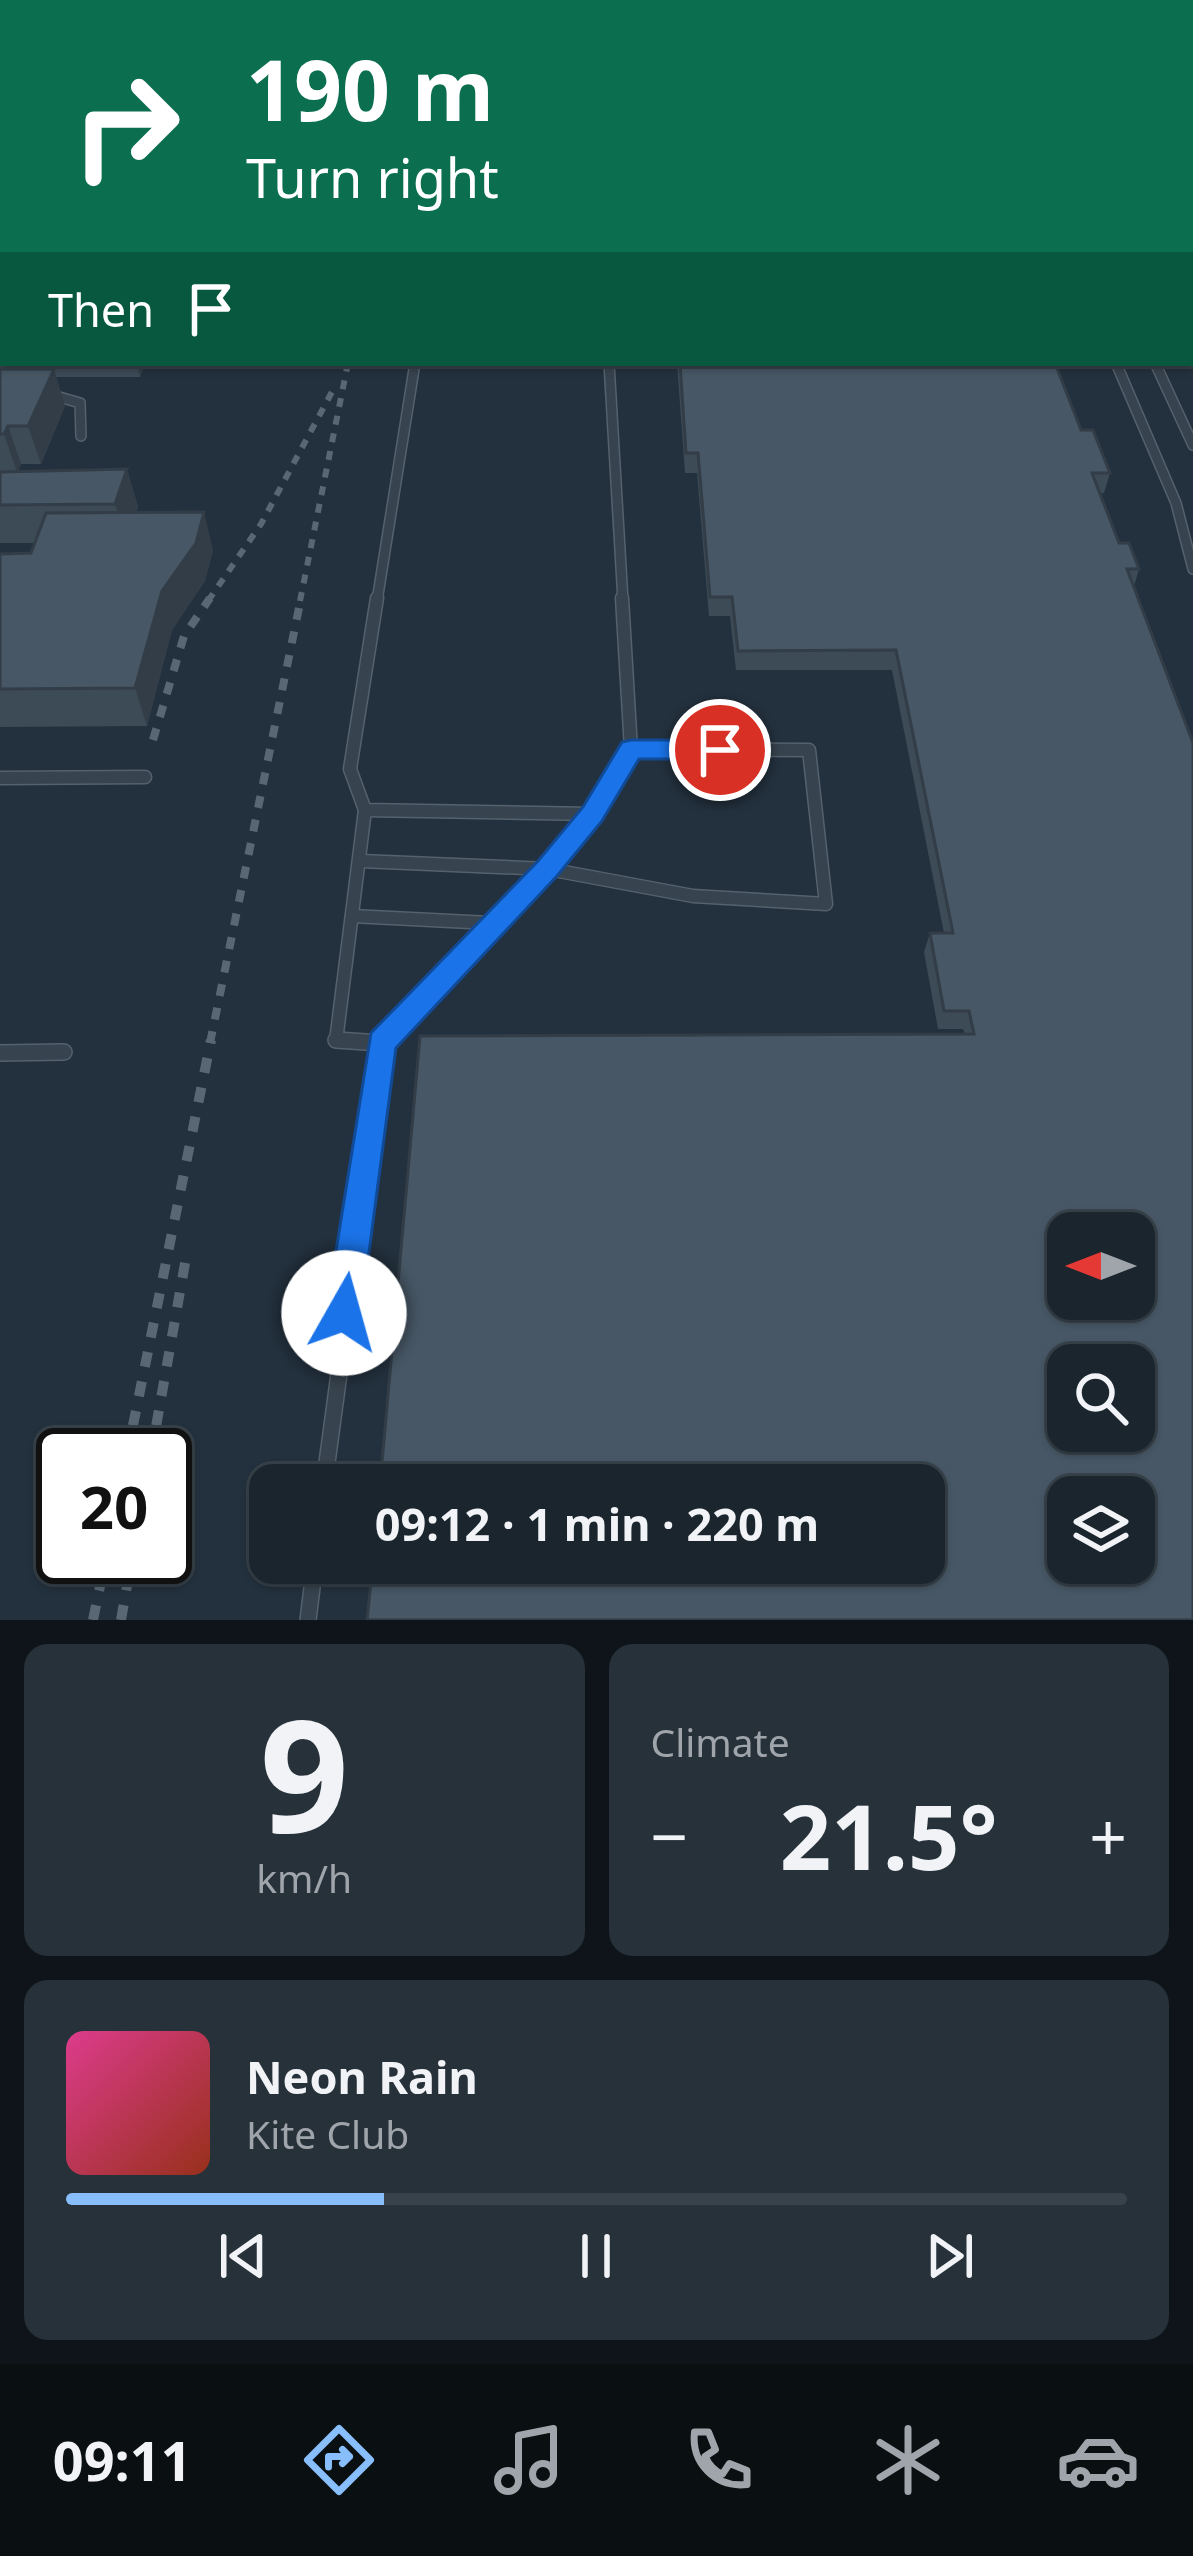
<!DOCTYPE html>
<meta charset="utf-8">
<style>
body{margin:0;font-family:"Noto Sans",sans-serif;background:#27313a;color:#f1f3f6;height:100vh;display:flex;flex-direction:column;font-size:45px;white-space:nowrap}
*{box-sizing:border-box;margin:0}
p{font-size:39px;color:#9fa5aa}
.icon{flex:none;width:66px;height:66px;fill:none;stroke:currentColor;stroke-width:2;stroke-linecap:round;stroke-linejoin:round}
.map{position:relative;height:1620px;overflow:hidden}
.sheet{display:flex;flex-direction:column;gap:24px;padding:24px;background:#0e1419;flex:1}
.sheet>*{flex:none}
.guide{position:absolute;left:0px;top:0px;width:1194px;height:366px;box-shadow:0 3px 9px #0004,0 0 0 3px #38424a;background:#0b6e4f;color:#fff;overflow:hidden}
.needle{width:78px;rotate:270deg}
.controls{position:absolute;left:1047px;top:1212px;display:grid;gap:24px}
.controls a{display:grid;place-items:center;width:108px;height:108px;border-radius:24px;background:#1a252e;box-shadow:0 3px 9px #0004,0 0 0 3px #38424a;font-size:60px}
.speed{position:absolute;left:36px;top:1428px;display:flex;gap:24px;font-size:60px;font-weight:700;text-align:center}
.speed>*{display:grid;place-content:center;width:156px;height:156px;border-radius:50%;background:#1a252e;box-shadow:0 3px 9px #0004,0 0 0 3px #38424a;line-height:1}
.speed .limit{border:6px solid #111;border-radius:18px;background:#fff;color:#111}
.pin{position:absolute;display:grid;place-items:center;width:102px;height:102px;color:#fff;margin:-51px;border:6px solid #fff;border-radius:50%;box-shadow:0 3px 12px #0007}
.me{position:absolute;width:132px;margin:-66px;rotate:7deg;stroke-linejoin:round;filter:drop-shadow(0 0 9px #0008)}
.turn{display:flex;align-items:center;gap:42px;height:252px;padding:0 48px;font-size:54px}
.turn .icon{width:156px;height:156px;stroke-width:2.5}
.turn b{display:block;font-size:84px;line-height:102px}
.then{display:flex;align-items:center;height:114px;padding:0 48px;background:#0003;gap:24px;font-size:45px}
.big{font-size:90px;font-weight:700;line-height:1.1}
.sheet .card{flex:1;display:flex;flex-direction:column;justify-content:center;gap:18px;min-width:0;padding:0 42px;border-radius:24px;background:#27313a}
.sheet .dial{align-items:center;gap:0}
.dial b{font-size:156px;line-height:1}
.song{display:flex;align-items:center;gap:36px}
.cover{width:144px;height:144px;border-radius:18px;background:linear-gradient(135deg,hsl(330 70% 55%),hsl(10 70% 35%))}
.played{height:12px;border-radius:6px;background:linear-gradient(90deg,#87befb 30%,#38424a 30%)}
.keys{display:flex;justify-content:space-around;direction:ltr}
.heat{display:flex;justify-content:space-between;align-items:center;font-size:66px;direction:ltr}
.sheet .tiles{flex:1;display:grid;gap:24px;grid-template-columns:1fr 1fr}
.card:last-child{grid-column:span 2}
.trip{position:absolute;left:249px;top:1464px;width:696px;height:120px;border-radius:24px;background:#1a252e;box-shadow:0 3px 9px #0004,0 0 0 3px #38424a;font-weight:700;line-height:120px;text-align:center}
.menu{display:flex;height:192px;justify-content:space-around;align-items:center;background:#0a0f12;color:#9fa5aa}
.menu .icon{width:84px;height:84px}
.menu .selected{color:#87befb}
.menu b{font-size:54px;color:#f1f3f6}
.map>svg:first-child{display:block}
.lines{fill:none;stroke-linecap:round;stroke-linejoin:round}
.service-far3-casing{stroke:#55616c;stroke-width:9}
.service-far2-casing{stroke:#55616c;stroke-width:12}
.service-far1-casing{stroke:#55616c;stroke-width:15}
.service-casing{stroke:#55616c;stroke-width:18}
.minor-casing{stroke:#55616c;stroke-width:3}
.secondary-casing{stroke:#55616c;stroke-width:3}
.primary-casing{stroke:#404c57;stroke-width:3}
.service-far3{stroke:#37434e;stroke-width:8}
.service-far2{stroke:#37434e;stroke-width:9}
.service-far1{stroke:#37434e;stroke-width:12}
.service{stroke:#37434e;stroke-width:15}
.minor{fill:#37434e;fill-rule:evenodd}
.secondary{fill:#455261;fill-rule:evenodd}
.primary{fill:#55626e;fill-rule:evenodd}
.rail-far3{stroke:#596775;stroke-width:4.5;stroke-dasharray:8 8;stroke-linecap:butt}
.rail-far2{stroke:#596775;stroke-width:6;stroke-dasharray:9 9;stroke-linecap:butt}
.rail-far1{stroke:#596775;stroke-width:8;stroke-dasharray:12 12;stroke-linecap:butt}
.rail{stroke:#596775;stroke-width:10;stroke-dasharray:15 15;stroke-linecap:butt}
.wall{fill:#3d4b57}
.shaded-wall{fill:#323d47}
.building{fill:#475765;stroke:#323d47;stroke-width:3;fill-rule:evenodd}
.route{fill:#1a73e8;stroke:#114b97;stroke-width:3}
</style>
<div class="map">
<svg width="1193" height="1620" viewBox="0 0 1193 1620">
<rect width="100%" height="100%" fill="#23313e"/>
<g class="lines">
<defs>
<g id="service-far3">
<path d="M454,0L458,3"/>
<path d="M577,0L589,3"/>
<path d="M513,3L519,0"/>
<path d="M665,3L670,0"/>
</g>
<g id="service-far2">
<path d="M609,363L623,601"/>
<path d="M1116,363L1176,503L1193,569"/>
<path d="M1155,363L1193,445"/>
<path d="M49,394L80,403L81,436"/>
<path d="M377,601L415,363"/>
</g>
<g id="service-far1">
<path d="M377,598L350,769L365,810L592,814"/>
<path d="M0,778L145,777"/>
<path d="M365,810L336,1041L381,1043"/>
<path d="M361,861L548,869L693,896L826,904L809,750L631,749"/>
<path d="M352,916L490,923"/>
<path d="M381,1043L548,869L592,814L631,749L622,598"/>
</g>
<g id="service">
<path d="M336,1040L381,1043"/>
<path d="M0,1053L64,1052"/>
<path d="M324,1485L384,1040"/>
<path d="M308,1620L315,1563"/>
</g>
<path id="minor" d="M3,208V222L0,223V209Z"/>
<g id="secondary">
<rect x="0" y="31" width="3" height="10"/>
<rect x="1191" y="33" width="2" height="10"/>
<path d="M1191,305L1193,306V323L1191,322Z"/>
</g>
<g id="primary">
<path d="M885,0H915L917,3H887Z"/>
<path d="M932,0H962L964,3H934Z"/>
<rect x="1191" y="49" width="2" height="12"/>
</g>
</defs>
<use href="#service-far3" class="service-far3-casing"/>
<use href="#service-far2" class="service-far2-casing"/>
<use href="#service-far1" class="service-far1-casing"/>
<use href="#service" class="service-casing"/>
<use href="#minor" class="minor-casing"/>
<use href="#secondary" class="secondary-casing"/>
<use href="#primary" class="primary-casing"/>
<use href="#service-far3" class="service-far3"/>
<use href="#service-far2" class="service-far2"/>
<use href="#service-far1" class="service-far1"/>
<use href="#service" class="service"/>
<use href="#minor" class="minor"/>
<use href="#secondary" class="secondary"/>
<use href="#primary" class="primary"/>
<path class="rail-far3" d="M1022,0L1037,3"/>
<g class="rail-far2">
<path d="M208,601L261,524L333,390"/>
<path d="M300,601L348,363"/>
</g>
<g class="rail-far1">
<path d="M153,740L184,636L210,598"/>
<path d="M210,1043L301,598"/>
</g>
<g class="rail">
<path d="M127,1455L211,1040"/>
<path d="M151,1455L187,1252"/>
<path d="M93,1620L106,1557"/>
<path d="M121,1620L132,1557"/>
</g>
</g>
<g class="wall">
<path d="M589,0H643V2L601,3Z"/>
<rect x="0" y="50" width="3" height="30"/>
<rect x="0" y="81" width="3" height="43"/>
<path d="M0,313H3V363H145L140,377H56L65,406L41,464H21L18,471L127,469L138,507L136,512L213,550L205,581L172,630L147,726L0,727V554L31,553L35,543H0Z"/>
<path d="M677,363H1055L1081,430L1110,473L1104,493H1100L1119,543L1139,569L1134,586L1193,1620L963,1029H938L924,952L930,933H944L892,670H736L730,616H709L697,473H685Z"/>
</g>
<g class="shaded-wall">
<path d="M622,0H643V2L622,3Z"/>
<path d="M137,363H145L140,377Z"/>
<path d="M54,369L65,406L41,464L28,426Z"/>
<path d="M8,426L21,464L17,472L4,434Z"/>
<path d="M127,469L138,507L126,542L115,504Z"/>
<path d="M204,512L213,550L205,581L172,630L147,726L135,688L162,591Z"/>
</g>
<g class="building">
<path d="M0,81H3L2,98H0Z"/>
<rect x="0" y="313" width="3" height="27"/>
<path d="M680,363H1055L1081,430H1093L1110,473H1092L1119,543H1129L1139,569H1127L1193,743V1620H367L373,1563H924V1485H380L420,1036L974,1034L969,1011H944L930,933H953L896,650L738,651L732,597H710L698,453H686ZM1068,1233H1134V1299H1068ZM1068,1365H1134V1431H1068ZM1068,1497H1134V1563H1068Z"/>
<path d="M0,369H54L28,426H8L4,434H0Z"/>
<path d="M127,469L115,504L0,505V472Z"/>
<path d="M204,512L196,543L162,591L135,688L0,689V554L31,553L46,513Z"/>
</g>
<path class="route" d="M631,740H720L733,750L720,759H639L602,821L557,876L396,1048L361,1313L356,1325L344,1330L331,1325L326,1313L371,1033L538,861L583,807L622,742Z"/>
</svg>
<div class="controls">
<a><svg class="needle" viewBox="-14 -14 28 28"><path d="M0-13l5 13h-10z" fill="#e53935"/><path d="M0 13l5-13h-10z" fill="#9fa5aa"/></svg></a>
<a><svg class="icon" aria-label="search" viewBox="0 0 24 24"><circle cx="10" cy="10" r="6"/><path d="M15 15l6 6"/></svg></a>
<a><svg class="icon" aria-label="layers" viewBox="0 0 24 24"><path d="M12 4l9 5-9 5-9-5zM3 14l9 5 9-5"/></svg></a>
</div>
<div class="speed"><div class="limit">20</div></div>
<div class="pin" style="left:720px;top:750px;background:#d93025"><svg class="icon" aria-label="arrive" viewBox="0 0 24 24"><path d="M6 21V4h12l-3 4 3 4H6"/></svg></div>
<svg class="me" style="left:344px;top:1313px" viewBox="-20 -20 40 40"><circle r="19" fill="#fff"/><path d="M0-13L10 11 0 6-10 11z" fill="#1a73e8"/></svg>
<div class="trip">09:12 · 1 min · 220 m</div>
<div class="guide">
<div class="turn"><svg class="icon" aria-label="right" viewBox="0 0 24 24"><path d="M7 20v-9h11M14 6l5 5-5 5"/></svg><div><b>190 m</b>Turn right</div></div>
<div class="then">Then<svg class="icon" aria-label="arrive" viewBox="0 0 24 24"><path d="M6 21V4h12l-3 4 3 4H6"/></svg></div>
</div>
</div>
<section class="sheet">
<div class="tiles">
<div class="card dial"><b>9</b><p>km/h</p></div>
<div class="card"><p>Climate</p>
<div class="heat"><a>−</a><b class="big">21.5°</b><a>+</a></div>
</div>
<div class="card">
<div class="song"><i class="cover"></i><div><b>Neon Rain</b><p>Kite Club</p></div></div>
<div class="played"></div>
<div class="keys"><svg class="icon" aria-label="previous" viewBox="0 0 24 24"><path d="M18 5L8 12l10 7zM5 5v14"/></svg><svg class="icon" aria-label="pause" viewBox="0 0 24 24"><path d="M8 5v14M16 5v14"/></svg><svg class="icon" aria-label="next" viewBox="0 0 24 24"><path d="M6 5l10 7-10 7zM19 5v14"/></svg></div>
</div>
</div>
</section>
<nav class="menu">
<b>09:11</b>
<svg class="icon selected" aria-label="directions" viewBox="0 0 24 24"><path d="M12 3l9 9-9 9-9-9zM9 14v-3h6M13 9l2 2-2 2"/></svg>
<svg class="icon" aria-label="music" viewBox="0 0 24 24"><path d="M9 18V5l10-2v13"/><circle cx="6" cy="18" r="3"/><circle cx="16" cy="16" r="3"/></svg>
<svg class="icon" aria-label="phone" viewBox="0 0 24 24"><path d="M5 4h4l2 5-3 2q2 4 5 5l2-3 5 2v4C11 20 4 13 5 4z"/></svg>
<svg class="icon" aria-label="climate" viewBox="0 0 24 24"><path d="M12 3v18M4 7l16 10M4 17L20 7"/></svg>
<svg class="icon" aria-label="car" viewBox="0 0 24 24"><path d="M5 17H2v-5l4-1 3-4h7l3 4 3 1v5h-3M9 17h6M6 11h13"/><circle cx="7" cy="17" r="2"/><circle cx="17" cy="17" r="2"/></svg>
</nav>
